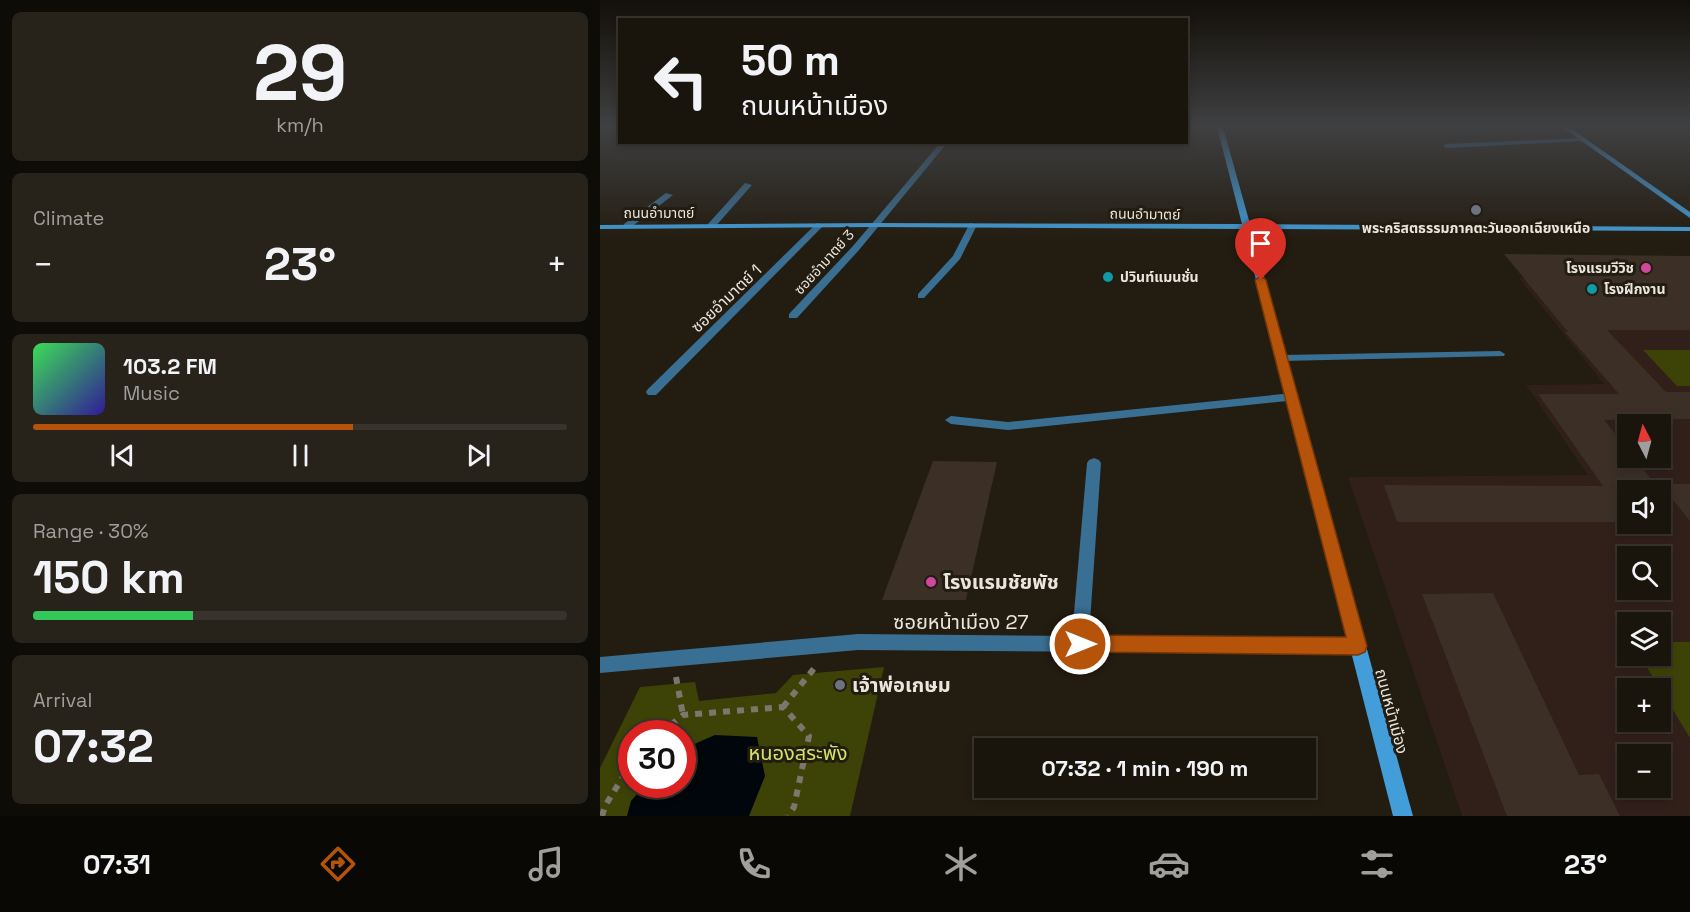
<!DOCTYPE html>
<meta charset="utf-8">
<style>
body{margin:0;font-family:"Space Grotesk","Noto Sans Thai",sans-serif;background:#27221a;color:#f1f3f6;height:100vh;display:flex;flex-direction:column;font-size:22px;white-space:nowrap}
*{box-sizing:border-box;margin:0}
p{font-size:20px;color:#9f9f9d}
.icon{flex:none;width:33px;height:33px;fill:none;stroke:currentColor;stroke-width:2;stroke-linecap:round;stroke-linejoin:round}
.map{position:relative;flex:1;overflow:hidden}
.sheet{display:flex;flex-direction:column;gap:12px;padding:12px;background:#0e0c07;width:600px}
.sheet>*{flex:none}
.guide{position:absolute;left:18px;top:18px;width:570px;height:126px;border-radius:0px;box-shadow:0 3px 9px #0003,0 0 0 2px #38342d;background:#1a150c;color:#f1f3f6;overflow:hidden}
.needle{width:39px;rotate:354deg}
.tools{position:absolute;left:1017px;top:414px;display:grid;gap:12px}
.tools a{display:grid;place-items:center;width:54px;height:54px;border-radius:0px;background:#1a150c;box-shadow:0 3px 9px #0003,0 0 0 2px #38342d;font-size:30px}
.speed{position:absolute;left:18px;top:720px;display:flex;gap:12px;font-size:30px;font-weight:700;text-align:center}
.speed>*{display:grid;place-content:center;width:78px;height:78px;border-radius:50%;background:#1a150c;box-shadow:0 3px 9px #0003,0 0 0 2px #38342d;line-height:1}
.speed .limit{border:9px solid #d22;background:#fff;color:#111}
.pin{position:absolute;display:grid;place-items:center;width:51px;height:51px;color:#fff;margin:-62px -26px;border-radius:50% 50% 50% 0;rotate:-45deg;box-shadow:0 0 6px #0007}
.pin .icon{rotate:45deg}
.me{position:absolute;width:66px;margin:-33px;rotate:90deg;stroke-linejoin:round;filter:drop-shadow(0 0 4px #0008)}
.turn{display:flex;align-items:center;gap:21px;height:126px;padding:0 24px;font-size:27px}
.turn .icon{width:78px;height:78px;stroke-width:2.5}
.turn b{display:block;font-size:42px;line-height:51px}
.big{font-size:45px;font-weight:600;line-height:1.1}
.sheet .widget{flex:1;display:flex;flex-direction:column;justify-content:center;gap:9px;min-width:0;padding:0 21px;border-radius:9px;background:#27221a}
.sheet .dial{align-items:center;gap:0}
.dial b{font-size:78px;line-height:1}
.song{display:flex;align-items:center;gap:18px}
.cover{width:72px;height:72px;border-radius:9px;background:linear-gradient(135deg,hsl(130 70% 55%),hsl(250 70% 35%))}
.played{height:6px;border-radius:3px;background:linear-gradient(90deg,#b45309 60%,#38342d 60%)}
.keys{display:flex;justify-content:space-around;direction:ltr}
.heat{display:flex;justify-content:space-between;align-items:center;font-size:33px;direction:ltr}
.charge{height:9px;border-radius:4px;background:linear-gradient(90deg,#34c759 30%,#38342d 0)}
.trip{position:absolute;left:374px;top:738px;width:342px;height:60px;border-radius:0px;background:#1a150c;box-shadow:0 3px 9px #0003,0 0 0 2px #38342d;font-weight:600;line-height:60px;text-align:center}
.tabs{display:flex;height:96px;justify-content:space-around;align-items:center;background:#0a0805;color:#9f9f9d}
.tabs .icon{width:42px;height:42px}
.tabs .selected{color:#b45309}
.tabs b{font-size:27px;color:#f1f3f6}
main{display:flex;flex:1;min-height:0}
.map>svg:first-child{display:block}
.education{fill:#311f1a;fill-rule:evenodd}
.green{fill:#3d4306;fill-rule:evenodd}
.water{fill:#00060b}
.building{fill:#3b2f26}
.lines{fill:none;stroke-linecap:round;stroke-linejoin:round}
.path{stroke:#7c766c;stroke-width:6;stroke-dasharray:7 7;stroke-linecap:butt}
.street{fill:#3a6f94;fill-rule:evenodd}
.secondary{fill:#429dd9;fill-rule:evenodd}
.route{fill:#b45309;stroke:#753606;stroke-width:1.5}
.worship-dot{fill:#6b7280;stroke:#231c10;stroke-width:2}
.hotel-dot{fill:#d1479c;stroke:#231c10;stroke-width:2}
.culture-dot{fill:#0f9aa8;stroke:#231c10;stroke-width:2}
.labels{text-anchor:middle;stroke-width:6;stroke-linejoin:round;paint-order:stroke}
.far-street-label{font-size:14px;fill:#eae6de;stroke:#231c10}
.far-poi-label{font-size:14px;font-weight:bold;fill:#eae6de;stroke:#231c10;text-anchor:start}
.street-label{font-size:16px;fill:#eae6de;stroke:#231c10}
.near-poi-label{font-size:20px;font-weight:bold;fill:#eae6de;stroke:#231c10;text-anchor:start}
.near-street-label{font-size:20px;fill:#eae6de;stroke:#231c10}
.near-park-label{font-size:20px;fill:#d3e365;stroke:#231c10}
</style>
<main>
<section class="sheet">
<div class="widget dial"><b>29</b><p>km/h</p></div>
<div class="widget"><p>Climate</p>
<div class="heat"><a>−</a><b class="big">23°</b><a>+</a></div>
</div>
<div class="widget">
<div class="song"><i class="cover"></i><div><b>103.2 FM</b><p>Music</p></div></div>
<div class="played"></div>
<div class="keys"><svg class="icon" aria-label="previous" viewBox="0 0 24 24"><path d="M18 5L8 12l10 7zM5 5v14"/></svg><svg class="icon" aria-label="pause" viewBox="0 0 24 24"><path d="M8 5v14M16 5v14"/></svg><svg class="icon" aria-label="next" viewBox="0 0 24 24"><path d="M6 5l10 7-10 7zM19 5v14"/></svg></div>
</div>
<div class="widget"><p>Range · 30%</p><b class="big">150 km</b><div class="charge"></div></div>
<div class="widget"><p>Arrival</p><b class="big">07:32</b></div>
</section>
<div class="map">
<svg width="1090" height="816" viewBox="0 0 1090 816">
<rect width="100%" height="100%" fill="#231c10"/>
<path class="education" d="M919,278L1090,279V350H1044L1077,385L1090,386V642H1061L1060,622H1028V656H1040L1060,688H1028V722H1060L1061,690L1090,738V816H862L748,477L988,475L926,385L1004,384ZM1028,424H1060V458H1028ZM1028,490H1060V524H1028ZM1028,556H1060V590H1028ZM1028,754H1060V788H1028Z"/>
<g class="green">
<path d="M1043,350H1090V386H1077Z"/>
<path d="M1061,642H1090V738L1040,656H1060Z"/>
<path d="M284,667L250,816H0V768L40,687L95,682L99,701L176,693L193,675ZM32,734H82V784H32Z"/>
</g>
<path class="water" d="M115,735L157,737L165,776L149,816H27L31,801L45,785L82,784L83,749Z"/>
<g class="building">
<path d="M904,254L1090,256V330H1007L1066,392H1090V419L1004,420L1028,450V458H1034L1060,490H1028V522H797L784,485L1003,486L938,394H1019L965,332H968Z"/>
<path d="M333,461L397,462L366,600H282Z"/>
<path d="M1060,484H1090V521Z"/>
<path d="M893,593L979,775L999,774L1020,816H907L822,594Z"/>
</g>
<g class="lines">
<g class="path">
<path d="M76,677L83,715"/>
<path d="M183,707L216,666"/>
<path d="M60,734L83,715L183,707L209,736L194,807L188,816"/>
<path d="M2,816L5,806L32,762"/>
</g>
<g class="street">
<path d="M983,138L985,139V141L846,148L843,146L846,144Z"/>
<path d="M341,142H348L259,250L197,318H189V314L253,246Z"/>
<path d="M145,183L152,185L114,228H108V224Z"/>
<path d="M66,193L73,195L30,228H24V224Z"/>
<path d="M217,223L224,225L56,395H48L46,392L48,389Z"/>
<path d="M370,223L377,225L360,259L324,298H318V294L353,256Z"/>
<path d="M900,351L905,354L904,356L682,361L677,358L682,355Z"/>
<path d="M693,393L697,394L699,397L697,400L408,430L351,424L345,420L351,416L408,422Z"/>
<path d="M494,458L499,460L501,463L489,636L758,638L764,641L766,646L764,651L758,654L258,650L0,673V657L258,634L472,636L487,463L489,460Z"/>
</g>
<g class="secondary">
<path d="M617,127H623L650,224L1090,227V231L651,229L813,816H793L643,229L275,227L0,229V225L275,223L642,224Z"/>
<path d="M962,127H969L1090,212V218Z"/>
</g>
</g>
<linearGradient id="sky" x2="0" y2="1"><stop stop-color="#130f09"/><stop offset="0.52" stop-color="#3f4042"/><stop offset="1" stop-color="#3f4042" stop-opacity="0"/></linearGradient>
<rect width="1090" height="242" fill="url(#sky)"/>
<path class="route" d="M661,276L666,280L767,646L765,652L758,655L480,652L473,650L471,644L473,637L480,635L746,637L655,280Z"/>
<g class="worship-dot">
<circle cx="876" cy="210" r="6"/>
<circle cx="240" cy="685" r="6"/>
</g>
<g class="hotel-dot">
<circle cx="1046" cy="268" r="6"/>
<circle cx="331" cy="582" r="6"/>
</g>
<g class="culture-dot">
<circle cx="508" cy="277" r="6"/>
<circle cx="992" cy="289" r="6"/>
</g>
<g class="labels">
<g class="far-street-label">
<text x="59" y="218">ถนนอำมาตย์</text>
<text transform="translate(545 214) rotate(1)" y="5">ถนนอำมาตย์</text>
<text transform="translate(224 262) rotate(-48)" y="5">ซอยอำมาตย์ 3</text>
</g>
<g class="far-poi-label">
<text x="876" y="233" text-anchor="middle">พระคริสตธรรมภาคตะวันออกเฉียงเหนือ</text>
<text x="1034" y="273" text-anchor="end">โรงแรมวีวิช</text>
<text x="520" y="282">ปวินท์แมนชั่น</text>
<text x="1004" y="294">โรงฝึกงาน</text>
</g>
<g class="street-label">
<text transform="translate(126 298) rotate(-44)" y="6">ซอยอำมาตย์ 1</text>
<text transform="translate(792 711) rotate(75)" y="6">ถนนหน้าเมือง</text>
</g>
<g class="near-poi-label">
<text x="343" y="589">โรงแรมชัยพัช</text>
<text x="252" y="692">เจ้าพ่อเกษม</text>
</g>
<g class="near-street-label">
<text x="361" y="629">ซอยหน้าเมือง 27</text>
</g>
<g class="near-park-label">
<text x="198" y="760">หนองสระพัง</text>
</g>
</g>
</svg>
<div class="tools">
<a><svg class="needle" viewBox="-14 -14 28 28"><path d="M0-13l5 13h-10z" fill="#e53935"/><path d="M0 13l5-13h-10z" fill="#9f9f9d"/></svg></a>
<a><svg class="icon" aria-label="sound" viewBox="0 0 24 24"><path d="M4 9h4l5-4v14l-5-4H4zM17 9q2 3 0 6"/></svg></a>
<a><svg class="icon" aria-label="search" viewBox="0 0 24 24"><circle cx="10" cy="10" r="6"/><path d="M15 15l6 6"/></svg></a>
<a><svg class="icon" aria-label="layers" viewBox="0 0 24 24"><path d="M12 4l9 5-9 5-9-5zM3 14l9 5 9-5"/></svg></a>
<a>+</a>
<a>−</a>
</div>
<div class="speed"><div class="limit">30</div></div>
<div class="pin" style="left:661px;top:280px;background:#d93025"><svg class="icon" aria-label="arrive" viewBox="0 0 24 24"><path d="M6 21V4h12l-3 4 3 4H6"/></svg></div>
<svg class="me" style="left:480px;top:644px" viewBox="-20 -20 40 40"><circle r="17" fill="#b45309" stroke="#fff" stroke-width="3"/><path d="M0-11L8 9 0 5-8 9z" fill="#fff"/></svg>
<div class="trip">07:32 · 1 min · 190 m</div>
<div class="guide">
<div class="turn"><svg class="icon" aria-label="left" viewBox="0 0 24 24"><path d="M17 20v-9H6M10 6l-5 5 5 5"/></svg><div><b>50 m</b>ถนนหน้าเมือง</div></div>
</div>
</div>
</main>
<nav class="tabs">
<b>07:31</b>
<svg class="icon selected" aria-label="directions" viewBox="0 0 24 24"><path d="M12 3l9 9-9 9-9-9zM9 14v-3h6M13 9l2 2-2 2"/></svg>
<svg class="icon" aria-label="music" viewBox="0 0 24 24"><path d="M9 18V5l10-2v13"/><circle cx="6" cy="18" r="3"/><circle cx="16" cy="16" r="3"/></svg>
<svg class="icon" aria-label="phone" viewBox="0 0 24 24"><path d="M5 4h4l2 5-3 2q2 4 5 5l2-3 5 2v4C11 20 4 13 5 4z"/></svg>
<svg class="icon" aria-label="climate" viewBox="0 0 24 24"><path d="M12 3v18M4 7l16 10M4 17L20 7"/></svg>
<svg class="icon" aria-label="car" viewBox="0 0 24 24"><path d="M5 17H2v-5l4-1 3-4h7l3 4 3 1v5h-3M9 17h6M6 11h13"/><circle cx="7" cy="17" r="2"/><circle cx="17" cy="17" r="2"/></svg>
<svg class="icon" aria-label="filters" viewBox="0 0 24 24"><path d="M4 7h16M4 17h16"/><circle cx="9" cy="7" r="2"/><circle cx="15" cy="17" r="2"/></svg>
<b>23°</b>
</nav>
